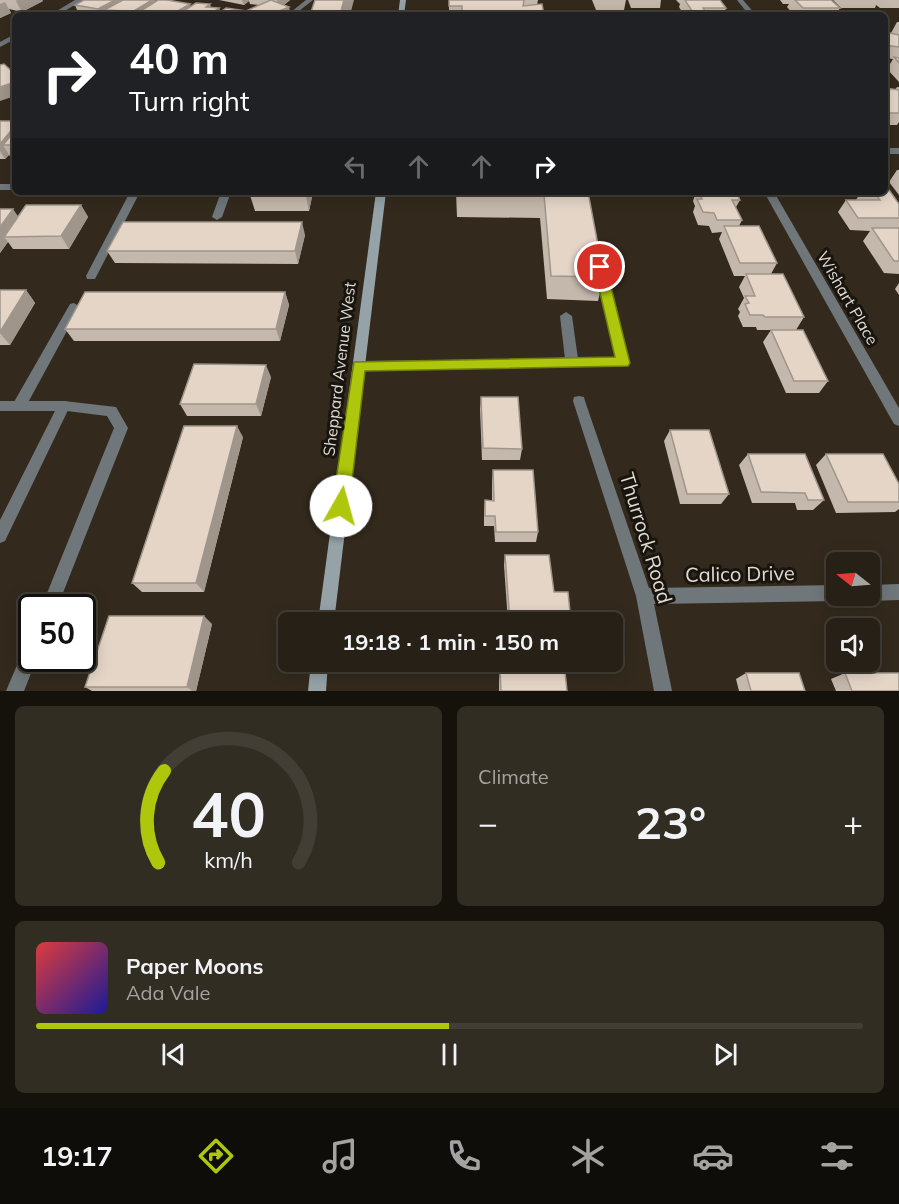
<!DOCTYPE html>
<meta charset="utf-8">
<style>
body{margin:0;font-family:Mulish,sans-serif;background:#322d23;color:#f1f3f6;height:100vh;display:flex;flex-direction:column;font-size:22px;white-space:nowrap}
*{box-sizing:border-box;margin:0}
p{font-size:20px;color:#a4a3a1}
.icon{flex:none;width:33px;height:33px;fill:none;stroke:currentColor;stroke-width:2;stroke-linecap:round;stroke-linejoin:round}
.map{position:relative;height:691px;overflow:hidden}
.details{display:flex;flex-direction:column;gap:15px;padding:15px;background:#15120c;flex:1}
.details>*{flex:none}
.top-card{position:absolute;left:12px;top:12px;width:876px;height:183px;border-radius:9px;box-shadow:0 3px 15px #0003,0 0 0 2px #423e35;background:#202124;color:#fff;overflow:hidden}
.needle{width:39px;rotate:287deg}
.controls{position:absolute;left:826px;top:552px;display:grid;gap:12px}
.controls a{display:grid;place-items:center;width:54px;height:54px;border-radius:9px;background:#262016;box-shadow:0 3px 15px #0003,0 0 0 2px #423e35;font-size:30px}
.speed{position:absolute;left:18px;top:594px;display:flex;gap:12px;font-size:30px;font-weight:700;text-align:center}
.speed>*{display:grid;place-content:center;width:78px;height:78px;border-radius:50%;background:#262016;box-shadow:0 3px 15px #0003,0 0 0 2px #423e35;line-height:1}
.speed .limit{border:3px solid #111;border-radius:9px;background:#fff;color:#111}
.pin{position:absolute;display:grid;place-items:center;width:51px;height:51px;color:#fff;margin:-26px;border:3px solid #fff;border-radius:50%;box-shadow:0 2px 6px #0007}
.me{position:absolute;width:66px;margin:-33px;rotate:7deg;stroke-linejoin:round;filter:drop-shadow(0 0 4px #0008)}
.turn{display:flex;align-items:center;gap:21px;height:126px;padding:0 18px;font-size:27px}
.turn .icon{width:78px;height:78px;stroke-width:2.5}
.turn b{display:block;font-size:42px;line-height:51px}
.lanes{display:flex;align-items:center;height:57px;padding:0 18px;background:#0003;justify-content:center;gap:30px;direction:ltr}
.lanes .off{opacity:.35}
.big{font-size:45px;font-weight:700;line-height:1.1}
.details .card{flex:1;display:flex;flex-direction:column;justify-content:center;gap:9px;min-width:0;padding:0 21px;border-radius:9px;background:#322d23}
.details .dial{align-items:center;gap:0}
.dial svg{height:156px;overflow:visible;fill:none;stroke:#423e35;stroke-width:7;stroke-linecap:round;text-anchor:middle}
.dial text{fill:#f1f3f6;stroke:none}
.song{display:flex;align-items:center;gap:18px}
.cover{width:72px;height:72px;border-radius:9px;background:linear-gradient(135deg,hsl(0 70% 55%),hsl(240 70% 35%))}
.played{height:6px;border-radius:3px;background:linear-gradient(90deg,#aec60b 50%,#423e35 50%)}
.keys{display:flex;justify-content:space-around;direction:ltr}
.heat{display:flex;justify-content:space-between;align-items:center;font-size:33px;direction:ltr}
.details .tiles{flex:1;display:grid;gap:15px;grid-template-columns:1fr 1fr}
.card:last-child{grid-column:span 2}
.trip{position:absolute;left:278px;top:612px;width:345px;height:60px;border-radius:9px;background:#262016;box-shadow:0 3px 15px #0003,0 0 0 2px #423e35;font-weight:700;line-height:60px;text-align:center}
.tab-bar{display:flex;height:96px;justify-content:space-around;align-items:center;background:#0f0d09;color:#a4a3a1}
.tab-bar .icon{width:42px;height:42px}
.tab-bar .on{color:#aec60b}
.tab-bar b{font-size:27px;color:#f1f3f6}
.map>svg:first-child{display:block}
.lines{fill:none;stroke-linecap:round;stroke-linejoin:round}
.service{fill:#6f777b;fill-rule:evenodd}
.minor{fill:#6f777b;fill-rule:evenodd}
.secondary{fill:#95a2a8;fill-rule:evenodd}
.wall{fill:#c4b7ab}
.shaded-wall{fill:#a0958b}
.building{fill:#e4d5c7;stroke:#a0958b;stroke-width:1.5}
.route{fill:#aec60b;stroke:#718107;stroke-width:1.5}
.labels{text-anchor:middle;stroke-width:6;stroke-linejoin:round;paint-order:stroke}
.street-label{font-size:16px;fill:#e0dad2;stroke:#18140e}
.near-street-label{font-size:20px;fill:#e0dad2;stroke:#18140e}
</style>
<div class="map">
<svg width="899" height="691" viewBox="0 0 899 691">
<rect width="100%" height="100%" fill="#332a1d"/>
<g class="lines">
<g class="service">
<path d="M306,0H313L294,15H287Z"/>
<path d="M130,192H140L95,279H87L86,276Z"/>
<path d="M221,192H231L222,217L217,220L212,217Z"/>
<path d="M600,261L605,265L629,363L627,366L359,371L355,369L353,366L355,363L359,361L565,359L560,316L566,312L572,316L578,359L616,358L595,265Z"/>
<path d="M74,303L80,307L24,410L19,411L14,410L13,406L14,402L70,304Z"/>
<path d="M64,401L116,407L128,428L57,608H41L114,428L107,416L59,410L58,406L59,402Z"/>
<path d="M32,642V658H37L24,691H6L26,644Z"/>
</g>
<g class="minor">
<path d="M75,0H83L58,15H50Z"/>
<path d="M737,0H743L756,15H749Z"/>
<path d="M15,34V39L0,47V42Z"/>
<rect x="885" y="148" width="14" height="6"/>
<rect x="0" y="184" width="15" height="6"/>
<path d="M764,192H774L899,408V426L894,424Z"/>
<path d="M579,396L584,397L585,401L649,588L837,585V596H844L843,599L837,601L654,604L672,691H654L636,596L573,401L574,397Z"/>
<path d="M0,401H64L69,402L70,406L5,541L0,543V520L55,411H0Z"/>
<path d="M899,584V600L870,601L864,599L863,596H870V585Z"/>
</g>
<g class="secondary">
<path d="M400,0H406L404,15H398Z"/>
<path d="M376,192H386L334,622H318Z"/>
<path d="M311,662H328L326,691H308Z"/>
</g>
</g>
<g class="wall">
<path d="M0,0H42L43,1L22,12L9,9L11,13L0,18Z"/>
<path d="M84,0H155L156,1L190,7L219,8L220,12L247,11L259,5L250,4L249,1L244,5L219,0H290L284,5L291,15H79L75,5Z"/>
<path d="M449,0H538L537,5L544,15H449Z"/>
<path d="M592,0H626L624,10H623L622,11L632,14L659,15H621V12L596,10Z"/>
<path d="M628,0H661L660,8H631Z"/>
<path d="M676,0H720L726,8L724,15H684L679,7L680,4Z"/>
<path d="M780,0H831L840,8L836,15H794L787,7L789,4H783Z"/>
<path d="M833,0H899V8H880L876,5L875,8H841Z"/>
<path d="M897,22H899V82L887,69L893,59L885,58V32L891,33Z"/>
<path d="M897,87H899V122L897,125H885V88L895,90Z"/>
<path d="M0,121H15V157H11L9,155L5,159H0Z"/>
<path d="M897,170H899V195L889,182Z"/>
<path d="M249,192H313L309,211H255Z"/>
<path d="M456,192H588L604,277L598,301L547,299L540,218L457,217Z"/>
<path d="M689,192H736L740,200L736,207L742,220L739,226L777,263L771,274L804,317L796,330H757L756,327H743L738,316L740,312L738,309L744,298L739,287L745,276H734L719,239L722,232L712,233L709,226L698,225L693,212L695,206L693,201L695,195H690Z"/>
<path d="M861,192H885L899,204V274L884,273L863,241L870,231L850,230L838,212L846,200H856Z"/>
<path d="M81,205L88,217L69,249H13L8,242L0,253V209L18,216Z"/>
<path d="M305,235L298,264L115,263L107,251Z"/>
<path d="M899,283V295L895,289Z"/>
<path d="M0,290H26L35,303L10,345H0Z"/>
<path d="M285,292L289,305L280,341H74L65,329Z"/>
<path d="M771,330L828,381L819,393H786L763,342Z"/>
<path d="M271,377L261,416H187L180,404Z"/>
<path d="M481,397L522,449L520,460H482L480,409Z"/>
<path d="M670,430L729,494L721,504H680L664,441Z"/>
<path d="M243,437L204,592H142L132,583Z"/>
<path d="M748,454L824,500L813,510H797L795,503H752L739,465Z"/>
<path d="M826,454L899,484V509L895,512L836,513L816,465Z"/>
<path d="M493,470L538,532L536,542H495L494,526H484V511L485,500L492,501V481Z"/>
<path d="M505,555L554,592L571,622H508L504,565Z"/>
<path d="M212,624L196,691H92L85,687Z"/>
<path d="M516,662L567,691H499V679L500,672L514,673L513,668Z"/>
<path d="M746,673L805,691H739L736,679Z"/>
<path d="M845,673L899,691H836L831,679Z"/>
</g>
<g class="shaded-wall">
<path d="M17,0H42L43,1L22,12L16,1Z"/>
<path d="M115,0H125L104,10L106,15H101L98,9Z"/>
<path d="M152,0H155L159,9L139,12L140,15H129V14Z"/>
<path d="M242,0H249V1L244,5Z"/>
<path d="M277,0H290L279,9Z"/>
<path d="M344,0H354L350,15H340Z"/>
<path d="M5,2L11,13L0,18V4Z"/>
<path d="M190,4L193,15H171Z"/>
<path d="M210,4L213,13L219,8L221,15H209L206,7Z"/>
<path d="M289,7L291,15H270Z"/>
<path d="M15,82V96L0,101V87Z"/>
<path d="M15,126V145H3L9,155L5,159L0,151V144Z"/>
<path d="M305,192H313L309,211Z"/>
<path d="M81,205L88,217L69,249L61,236Z"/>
<path d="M13,209L22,222L4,237L8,242L0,253V227Z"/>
<path d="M302,222L305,235L298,264L295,251Z"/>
<path d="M26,290L35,303L10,345L0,333Z"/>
<path d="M285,292L289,305L280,341L276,329Z"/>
<path d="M266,365L271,377L261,416L256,404Z"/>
<path d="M237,426L243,437L204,592L196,583Z"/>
<path d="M204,616L212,624L196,691H192L187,687Z"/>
</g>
<g class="building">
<path d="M84,0H115L98,9L75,5Z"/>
<path d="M123,0H152L129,14L121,13L123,11L104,10Z"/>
<path d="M158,0H167L190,4L171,15H154L139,12Z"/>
<path d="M271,0L289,7L270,15H245L241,13Z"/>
<path d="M315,0H344L340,15H310Z"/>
<path d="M449,0H524L523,6L542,4L544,15H462V6H449Z"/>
<path d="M685,0H720L726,8H703L705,11H692Z"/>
<path d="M795,0H831L840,8H803Z"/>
<path d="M196,3L210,4L206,7L219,8L209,15H177Z"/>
<path d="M226,8L247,11L241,13V15H216Z"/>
<path d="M621,11H631L632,14L659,15H623Z"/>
<path d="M803,12L816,13L829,15H803Z"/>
<path d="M885,32L899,35V47L885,45Z"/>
<path d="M894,57L899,58V63Z"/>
<path d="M4,64L15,74V82L0,87V65Z"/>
<path d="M885,88L899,90V113H890L885,107Z"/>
<path d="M0,121H15V126L0,144Z"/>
<path d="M15,130V145H3Z"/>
<path d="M885,187H887L899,204V218H858L846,200H880L877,196H871L868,192H885Z"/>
<path d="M457,192H588L604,277L551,276L544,195L457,194Z"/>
<path d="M699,192H736L740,200H732L742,220H717L714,213L703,212L697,199H702Z"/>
<path d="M26,205H81L61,236L4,237Z"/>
<path d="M0,209H13L0,227Z"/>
<path d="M123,222H302L295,251H107Z"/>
<path d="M724,226H759L777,263H740Z"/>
<path d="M872,228H899V261H894Z"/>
<path d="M746,274H783L804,317H765L763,315H750L745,304L749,303L745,296H755Z"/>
<path d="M0,290H26L0,332Z"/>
<path d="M85,292H285L276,329H65Z"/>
<path d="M771,330H803L828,381H794Z"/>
<path d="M194,364L266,365L256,404H180Z"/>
<path d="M481,397H518L522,449L483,448Z"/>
<path d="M184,426H237L196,583H132Z"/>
<path d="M670,430H709L729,494H687Z"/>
<path d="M748,454H805L824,500H808L805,493L761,492Z"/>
<path d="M826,454H883L899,484V502H848Z"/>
<path d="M493,470H533L538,532H496L495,516H485V500L494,501Z"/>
<path d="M505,555H549L554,592H568L571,622H510Z"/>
<path d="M109,616H204L187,687H85Z"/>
<path d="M516,662H564L567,691H501L500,672L516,673Z"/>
<path d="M746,673H799L805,691H751Z"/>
<path d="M845,673H899V691H852Z"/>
</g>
<path class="route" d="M600,263L606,267L630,363L628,366L365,371L349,506L347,511L341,513L335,511L332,506L354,362L615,357L594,267Z"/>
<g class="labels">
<g class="street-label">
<text transform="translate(848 298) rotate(60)" y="6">Wishart Place</text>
<text transform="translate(339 369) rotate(-83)" y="6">Sheppard Avenue West</text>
</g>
<g class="near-street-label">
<text transform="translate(646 538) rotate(73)" y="7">Thurrock Road</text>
<text transform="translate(740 574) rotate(-1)" y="7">Calico Drive</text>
</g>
</g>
</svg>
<div class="controls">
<a><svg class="needle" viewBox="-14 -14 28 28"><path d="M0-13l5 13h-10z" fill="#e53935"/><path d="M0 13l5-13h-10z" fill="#a4a3a1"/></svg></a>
<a><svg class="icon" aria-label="sound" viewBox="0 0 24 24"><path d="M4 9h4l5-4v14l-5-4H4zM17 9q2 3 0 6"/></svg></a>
</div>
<div class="speed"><div class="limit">50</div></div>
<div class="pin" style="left:600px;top:267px;background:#d93025"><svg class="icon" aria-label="arrive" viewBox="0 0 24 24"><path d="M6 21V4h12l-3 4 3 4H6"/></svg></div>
<svg class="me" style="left:341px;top:506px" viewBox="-20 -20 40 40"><circle r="19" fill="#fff"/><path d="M0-13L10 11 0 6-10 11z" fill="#aec60b"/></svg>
<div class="trip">19:18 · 1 min · 150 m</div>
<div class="top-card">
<div class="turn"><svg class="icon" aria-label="right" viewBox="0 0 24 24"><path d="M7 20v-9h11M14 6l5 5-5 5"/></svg><div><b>40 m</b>Turn right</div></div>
<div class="lanes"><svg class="icon off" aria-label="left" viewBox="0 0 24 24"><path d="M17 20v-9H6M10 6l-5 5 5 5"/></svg><svg class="icon off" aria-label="ahead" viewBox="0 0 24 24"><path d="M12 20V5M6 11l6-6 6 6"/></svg><svg class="icon off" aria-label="ahead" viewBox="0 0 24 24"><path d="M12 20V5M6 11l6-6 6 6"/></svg><svg class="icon" aria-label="right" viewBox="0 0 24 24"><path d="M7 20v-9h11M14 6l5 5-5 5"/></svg></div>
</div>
</div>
<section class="details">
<div class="tiles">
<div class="card dial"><svg viewBox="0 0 100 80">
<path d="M14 69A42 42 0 1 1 86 69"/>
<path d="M14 69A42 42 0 0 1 17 22" stroke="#aec60b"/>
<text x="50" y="56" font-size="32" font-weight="700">40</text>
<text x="50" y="72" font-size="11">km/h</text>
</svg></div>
<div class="card"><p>Climate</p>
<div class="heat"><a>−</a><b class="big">23°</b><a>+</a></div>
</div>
<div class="card">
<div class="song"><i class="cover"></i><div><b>Paper Moons</b><p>Ada Vale</p></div></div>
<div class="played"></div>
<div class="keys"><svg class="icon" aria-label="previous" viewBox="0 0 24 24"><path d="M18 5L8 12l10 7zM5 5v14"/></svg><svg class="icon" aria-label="pause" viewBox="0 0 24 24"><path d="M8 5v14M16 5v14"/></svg><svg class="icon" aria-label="next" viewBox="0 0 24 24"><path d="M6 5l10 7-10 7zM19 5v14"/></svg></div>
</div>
</div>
</section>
<nav class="tab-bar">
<b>19:17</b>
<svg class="icon on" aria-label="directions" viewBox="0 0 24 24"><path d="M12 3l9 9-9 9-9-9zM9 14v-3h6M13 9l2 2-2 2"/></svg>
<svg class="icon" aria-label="music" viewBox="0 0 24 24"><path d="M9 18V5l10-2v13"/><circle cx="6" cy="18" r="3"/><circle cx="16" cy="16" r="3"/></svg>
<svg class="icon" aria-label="phone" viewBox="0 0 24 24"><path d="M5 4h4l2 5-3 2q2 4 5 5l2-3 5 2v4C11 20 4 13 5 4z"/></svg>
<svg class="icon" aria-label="climate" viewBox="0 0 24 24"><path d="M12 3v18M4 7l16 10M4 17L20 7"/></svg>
<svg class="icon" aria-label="car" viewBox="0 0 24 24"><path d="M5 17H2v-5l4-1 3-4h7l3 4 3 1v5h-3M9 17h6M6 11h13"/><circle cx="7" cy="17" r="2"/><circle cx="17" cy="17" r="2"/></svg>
<svg class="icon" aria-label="filters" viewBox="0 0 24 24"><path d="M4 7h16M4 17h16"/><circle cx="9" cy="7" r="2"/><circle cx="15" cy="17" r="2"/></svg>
</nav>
